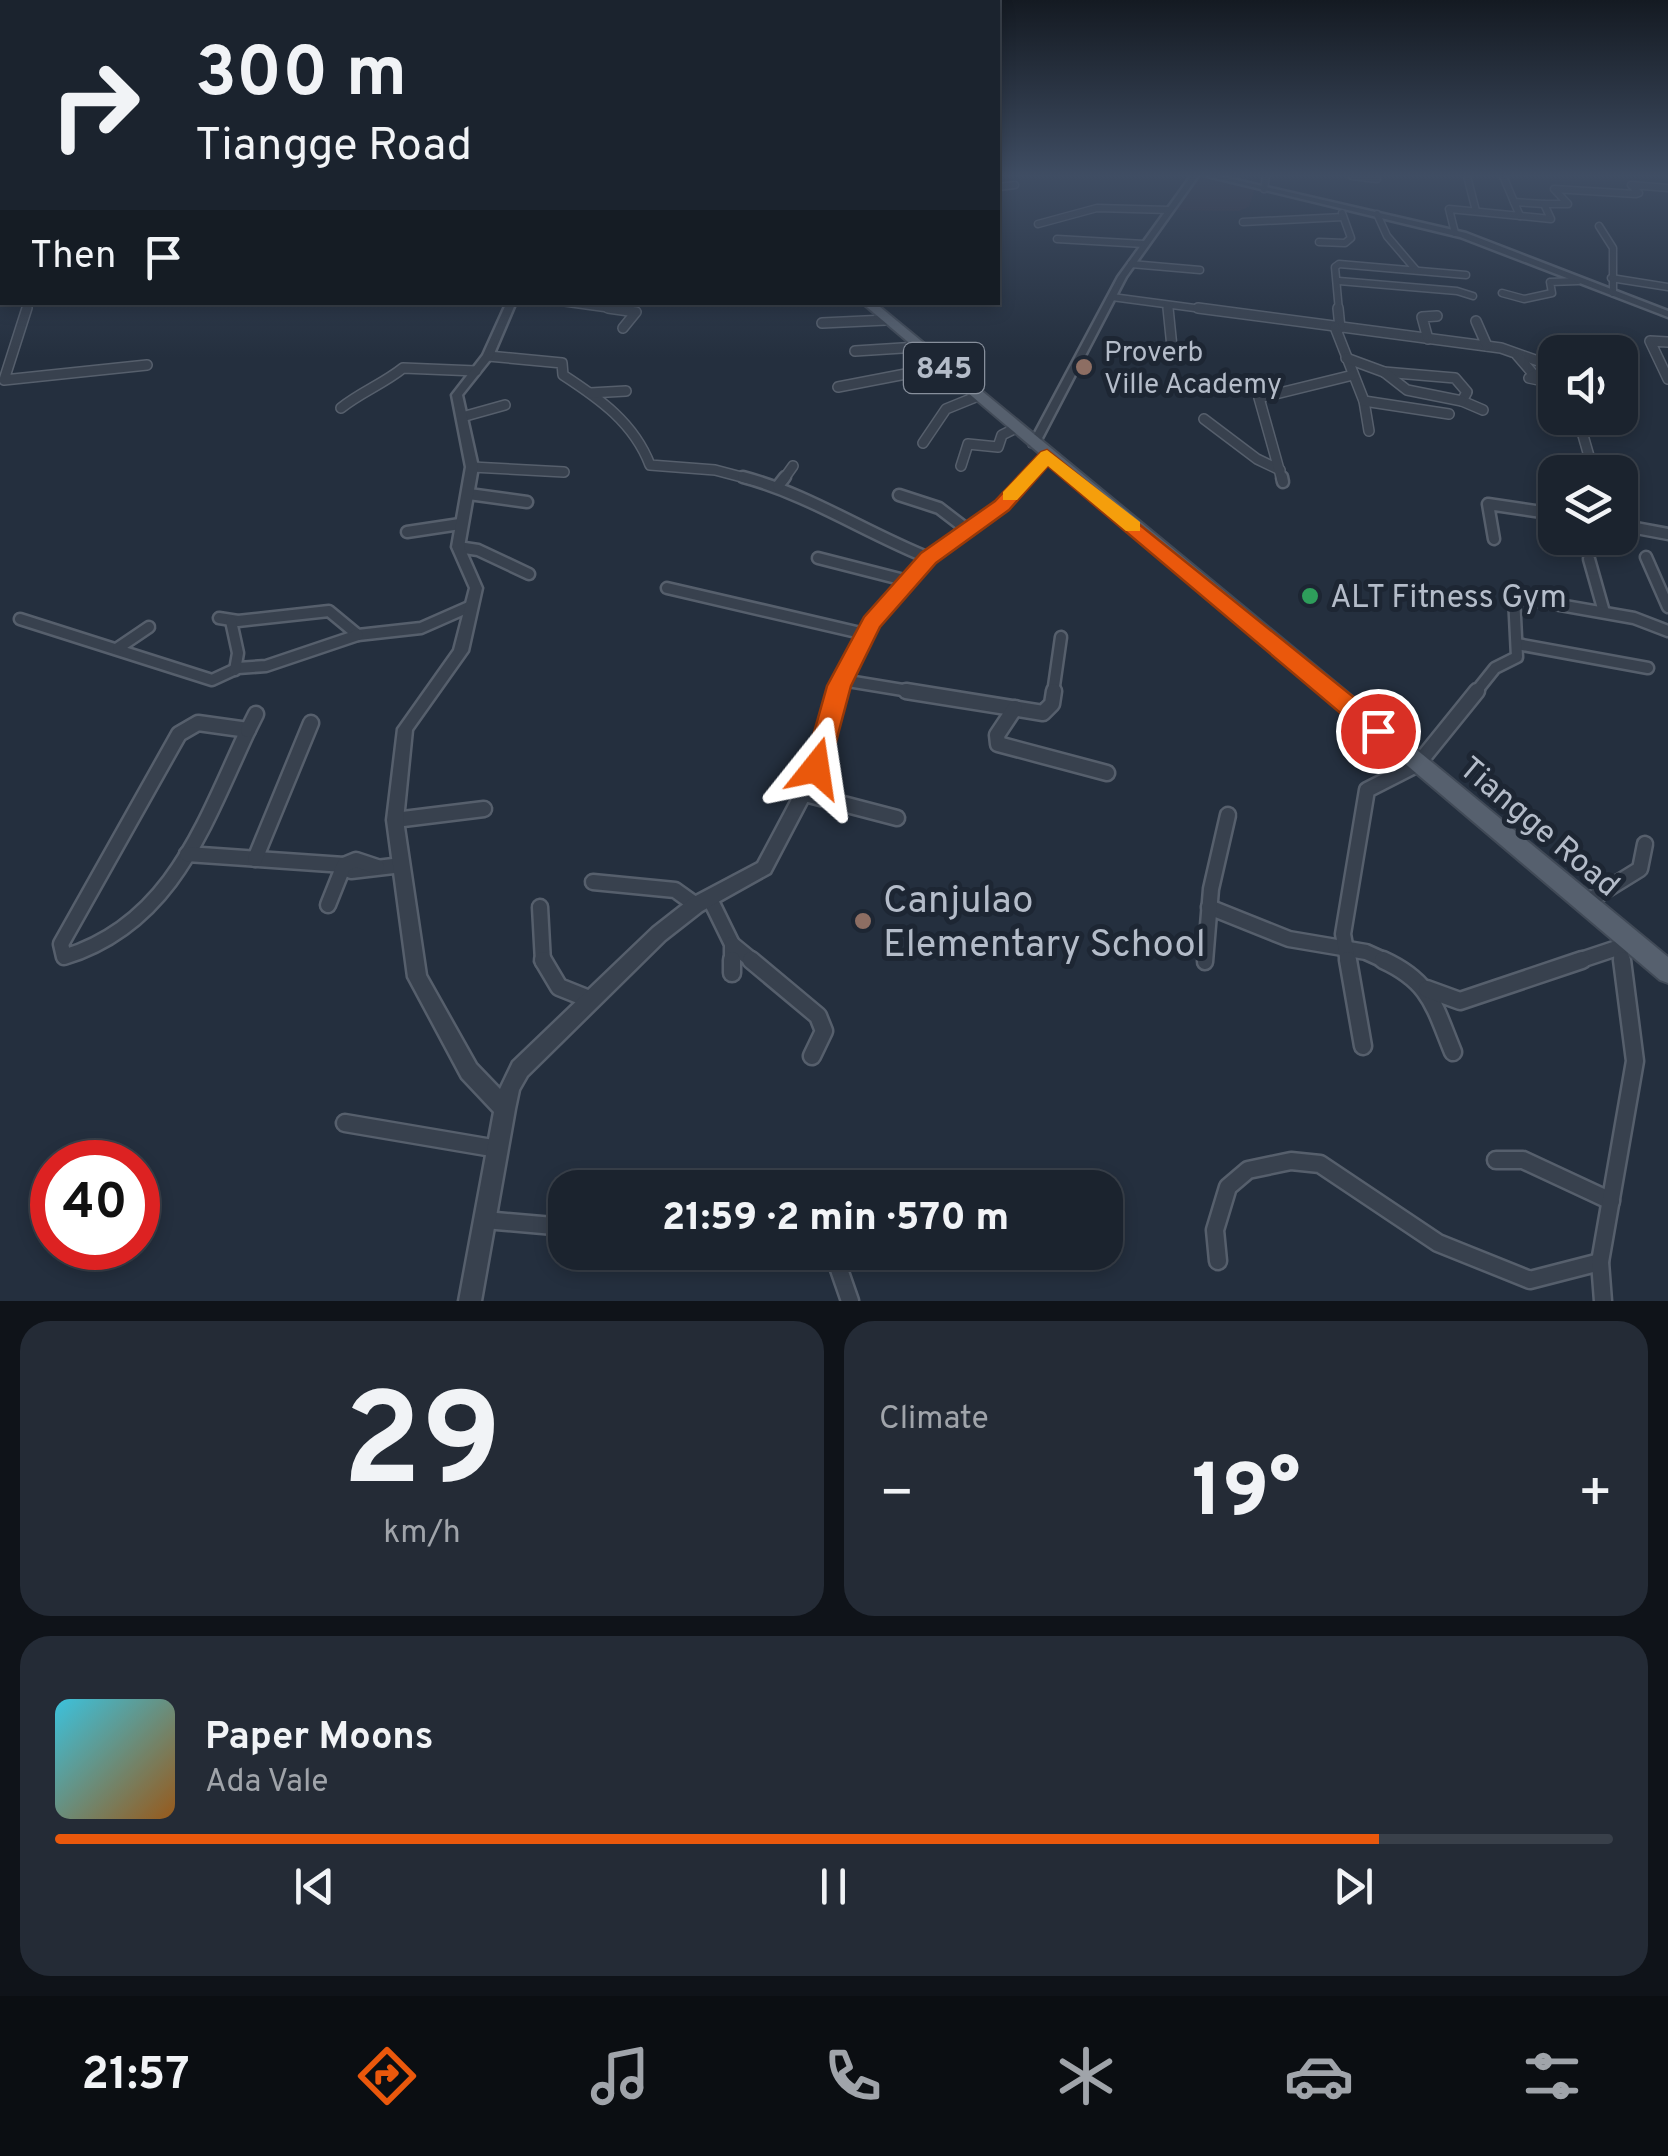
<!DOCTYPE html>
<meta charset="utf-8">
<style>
body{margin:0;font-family:Overpass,sans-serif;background:#242b36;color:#f1f3f6;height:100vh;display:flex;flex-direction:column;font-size:38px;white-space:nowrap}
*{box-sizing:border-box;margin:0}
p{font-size:32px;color:#a0a4aa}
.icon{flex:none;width:55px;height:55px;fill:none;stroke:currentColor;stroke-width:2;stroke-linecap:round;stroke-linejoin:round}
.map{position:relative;height:1301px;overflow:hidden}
.sheet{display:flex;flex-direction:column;gap:20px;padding:20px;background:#0f1319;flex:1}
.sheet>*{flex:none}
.hud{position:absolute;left:0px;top:0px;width:1000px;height:305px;box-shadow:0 5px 15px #0003,0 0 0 2px #39404a;background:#1b232e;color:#f1f3f6;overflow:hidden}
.tools{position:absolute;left:1538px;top:335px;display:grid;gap:20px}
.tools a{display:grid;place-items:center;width:100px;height:100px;border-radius:20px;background:#1b232e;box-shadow:0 5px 15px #0003,0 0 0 2px #39404a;font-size:50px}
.speed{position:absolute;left:30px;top:1140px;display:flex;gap:20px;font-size:50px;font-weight:700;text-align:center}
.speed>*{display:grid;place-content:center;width:130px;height:130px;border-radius:50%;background:#1b232e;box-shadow:0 5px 15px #0003,0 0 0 2px #39404a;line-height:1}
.speed .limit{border:15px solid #d22;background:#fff;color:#111}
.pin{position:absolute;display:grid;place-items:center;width:85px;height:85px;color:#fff;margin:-42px;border:5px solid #fff;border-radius:50%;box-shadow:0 2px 10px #0007}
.me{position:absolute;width:110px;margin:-55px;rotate:15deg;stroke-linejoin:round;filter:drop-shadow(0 0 8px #0008)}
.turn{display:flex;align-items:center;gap:35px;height:210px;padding:0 30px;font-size:45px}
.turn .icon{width:130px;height:130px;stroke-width:2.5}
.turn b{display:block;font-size:70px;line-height:85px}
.then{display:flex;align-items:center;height:95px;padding:0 30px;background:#0003;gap:20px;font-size:38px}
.big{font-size:75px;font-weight:800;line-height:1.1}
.sheet .tile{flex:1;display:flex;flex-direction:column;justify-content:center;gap:15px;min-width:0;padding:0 35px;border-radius:30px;background:#242b36}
.sheet .dial{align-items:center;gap:0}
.dial b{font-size:130px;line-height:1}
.song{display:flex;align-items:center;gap:30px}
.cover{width:120px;height:120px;border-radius:15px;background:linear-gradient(135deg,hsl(190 70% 55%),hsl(30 70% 35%))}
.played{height:10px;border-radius:5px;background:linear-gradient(90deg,#ea580c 85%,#39404a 85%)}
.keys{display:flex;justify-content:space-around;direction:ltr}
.heat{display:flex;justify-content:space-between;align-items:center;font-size:55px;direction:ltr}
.sheet .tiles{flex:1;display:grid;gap:20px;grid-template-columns:1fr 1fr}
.tile:last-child{grid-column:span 2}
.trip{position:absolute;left:548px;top:1170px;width:575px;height:100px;border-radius:30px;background:#1b232e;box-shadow:0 5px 15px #0003,0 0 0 2px #39404a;font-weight:800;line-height:100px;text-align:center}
.tab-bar{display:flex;height:160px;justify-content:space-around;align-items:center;background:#0b0e12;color:#a0a4aa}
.tab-bar .icon{width:70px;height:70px}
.tab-bar .on{color:#ea580c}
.tab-bar b{font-size:45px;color:#f1f3f6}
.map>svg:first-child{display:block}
.medical{fill:#32303f}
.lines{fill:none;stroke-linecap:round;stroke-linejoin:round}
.minor-far4-casing{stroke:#565f6c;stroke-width:9}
.minor-far3-casing{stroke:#565f6c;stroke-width:12}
.minor-far2-casing{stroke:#565f6c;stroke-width:15}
.minor-far1-casing{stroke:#565f6c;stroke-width:19}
.minor-casing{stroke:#565f6c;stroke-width:21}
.tertiary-casing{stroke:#565f6c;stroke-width:5}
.primary-casing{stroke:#414a57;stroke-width:4}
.minor-far4{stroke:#38414e;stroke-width:6}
.minor-far3{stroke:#38414e;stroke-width:9}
.minor-far2{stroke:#38414e;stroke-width:10}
.minor-far1{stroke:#38414e;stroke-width:14}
.minor{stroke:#38414e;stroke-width:16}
.tertiary{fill:#38414e;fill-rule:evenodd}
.primary{fill:#56606e;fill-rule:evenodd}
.route{fill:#ea580c;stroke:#983908;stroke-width:2.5}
.slow{fill:#f59e0b}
.education-dot{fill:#8d6e63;stroke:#1d2633;stroke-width:4}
.leisure-dot{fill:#2e9e5b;stroke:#1d2633;stroke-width:4}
.labels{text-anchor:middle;stroke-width:10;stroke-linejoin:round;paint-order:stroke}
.far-poi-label{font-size:28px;fill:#b4bcc9;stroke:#1d2633;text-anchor:start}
.shield{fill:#1d2633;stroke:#878f9c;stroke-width:2.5}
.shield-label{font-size:30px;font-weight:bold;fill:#b4bcc9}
.poi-label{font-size:32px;fill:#b4bcc9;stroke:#1d2633;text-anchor:start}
.street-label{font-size:32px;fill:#b4bcc9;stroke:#1d2633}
.near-poi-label{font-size:38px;fill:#b4bcc9;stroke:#1d2633;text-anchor:start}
</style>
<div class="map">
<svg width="1668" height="1301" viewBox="0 0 1668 1301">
<rect width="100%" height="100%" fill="#242f3e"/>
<path class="medical" d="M1200,176L1255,188L1249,207L1239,211L1174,210Z"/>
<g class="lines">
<defs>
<g id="minor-far4">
<path d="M1352,176L1377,179"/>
<path d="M1467,176L1476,211"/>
<path d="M1503,176L1520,216"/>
<path d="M998,187L1015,185"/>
<path d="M1264,189L1266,176"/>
<path d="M1514,202L1544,204"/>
<path d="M1377,214L1387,236L1416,270"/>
<path d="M1243,222L1343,217"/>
<path d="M1038,224L1097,208L1169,210"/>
<path d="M1599,226L1613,248V293"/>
<path d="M1455,233L1449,209L1551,219L1544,204H1568L1554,189L1636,194L1639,193L1631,185L1668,188"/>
<path d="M1057,239L1144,244"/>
<path d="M1319,242L1345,243L1351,238L1342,213"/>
<path d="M1131,264L1200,270"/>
<path d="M1611,278L1668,287"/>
<path d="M1339,281L1457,291L1473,296"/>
<path d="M1502,293L1524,299L1552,293L1550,282L1578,281"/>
<path d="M1112,297L1217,311"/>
<path d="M174,302H189"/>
<path d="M561,302L626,311"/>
<path d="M26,311L29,302"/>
<path d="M1339,311L1335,267L1339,264L1466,275"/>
</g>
<g id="minor-far3">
<path d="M27,308L4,380L147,365"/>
<path d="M608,308L636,312L623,328"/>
<path d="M1168,308L1173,357"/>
<path d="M1198,308L1501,348L1555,367"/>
<path d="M1338,308L1340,328"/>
<path d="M1476,321L1487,346"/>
<path d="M822,323L886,320"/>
<path d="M1335,327L1364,401L1369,431"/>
<path d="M1428,339L1422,317L1437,316"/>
<path d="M1668,342L1650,341L1668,379"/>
<path d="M855,351L918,347"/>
<path d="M1517,355L1534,375"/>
<path d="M488,356L562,363L563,375C600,399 634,423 650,465L715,470L753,480"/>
<path d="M1346,358L1384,372L1455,378L1467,392L1462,401L1483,410"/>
<path d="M1384,372L1407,390L1462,401"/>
<path d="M1534,375L1548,382L1529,378Z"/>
<path d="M838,387L916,372L937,363"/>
<path d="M590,393L626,391"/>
<path d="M1364,401L1449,414"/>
<path d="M341,408C361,392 383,384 403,368L476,371"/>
<path d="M462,417L505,405"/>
<path d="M1204,419L1257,459L1280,470"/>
<path d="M923,443L946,409L978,396"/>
<path d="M961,466L968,444L998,447L1002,435L1016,428"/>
<path d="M472,467L564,472"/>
<path d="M1568,472L1569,462L1591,463L1578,418"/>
<path d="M783,480L793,466"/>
<path d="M1282,480L1259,398L1353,375"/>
</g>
<g id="minor-far2">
<path d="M743,477C808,494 866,533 929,558"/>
<path d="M1282,477L1283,482"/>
<path d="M778,486L785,477"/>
<path d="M469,494L527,502"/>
<path d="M899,495L939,508L969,531"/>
<path d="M1620,525L1668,534"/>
<path d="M407,532L460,524"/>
<path d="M1494,539L1488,504L1555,514"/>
<path d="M458,547L478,550L529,574"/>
<path d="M1646,557L1668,607"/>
<path d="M818,558L908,581"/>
<path d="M1589,559L1604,612"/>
<path d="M667,588L865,634"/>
<path d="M219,618L238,621L329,611L358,635L421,628L471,606"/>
<path d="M20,619L212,680L238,668L266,666L358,635"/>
<path d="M231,621L238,653L235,670"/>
<path d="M1517,644L1648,668"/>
<path d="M118,648L149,627"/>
<path d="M842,680L921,693"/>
<path d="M1053,693L1061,637"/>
<path d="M1475,693L1495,668L1517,657L1514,597L1634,618L1668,631"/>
</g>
<g id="minor-far1">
<path d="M906,691L1043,713L1052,704L1054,691"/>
<path d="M1015,708L997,735L998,744L1107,773"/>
<path d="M198,723L248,730C204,824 172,924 64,957L61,944L179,734Z"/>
<path d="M248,730L256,714"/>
<path d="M805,794L897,818"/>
<path d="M395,820L484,809"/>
<path d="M187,854L344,865L351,871L402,865"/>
<path d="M255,859L311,723"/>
<path d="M593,882L675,890L696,905"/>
<path d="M710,899L732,944V962"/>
<path d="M1585,903L1640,869L1645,844"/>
<path d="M328,905L344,865L356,860L377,867"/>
<path d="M540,907L543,962"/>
<path d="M1209,907L1289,939L1366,952L1388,962"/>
<path d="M732,944L754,962"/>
<path d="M1620,947L1622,962"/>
<path d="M1205,962L1211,889L1228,815"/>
<path d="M1348,962L1343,934L1367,790L1418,764L1477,691"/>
<path d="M1575,962L1620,947L1624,941"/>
</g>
<g id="minor">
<path d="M543,960L559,987L589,999"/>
<path d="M732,960V973"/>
<path d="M751,960L818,1016L824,1031L812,1056"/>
<path d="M1348,960L1363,1046"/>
<path d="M1383,960C1431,982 1434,1006 1453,1052"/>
<path d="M1427,989L1460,1001L1582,960"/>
<path d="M345,1123L498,1149"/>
<path d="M1496,1160H1523L1611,1201"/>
<path d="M485,1220L565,1227"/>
<path d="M833,1252L850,1301"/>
<path d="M1218,1261L1215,1230L1228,1187L1248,1170L1291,1161L1320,1164L1438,1243L1530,1280L1600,1262"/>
<path d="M1603,1301L1600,1262L1635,1061L1622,960"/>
</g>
<g id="tertiary">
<path d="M1191,176H1198L1126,277L1039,444L1038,446H1030L1029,444L1118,277Z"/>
<path d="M1207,176H1219L1466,233L1668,311V317L1460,237Z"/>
<path d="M507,302H516L493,356L462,395L478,467L464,547L482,588L468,651L412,730L403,820L426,975L476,1064L500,1089L513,1062L653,928L690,899L758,863L809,767L832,686L866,620L925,555L998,502L1043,454H1051L1053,456L1006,508L933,561L876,626L846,686L825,768L770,873L702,911L665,940L527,1076L519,1090L515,1109L481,1301H459L494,1112L462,1078L408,977L387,820L398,729L454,650L470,588L452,547L466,467L452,395L483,355Z"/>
</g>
<path id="primary" d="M861,302H874L1668,957V983L1660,980Z"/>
</defs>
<use href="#minor-far4" class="minor-far4-casing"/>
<use href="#minor-far3" class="minor-far3-casing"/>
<use href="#minor-far2" class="minor-far2-casing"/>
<use href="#minor-far1" class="minor-far1-casing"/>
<use href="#minor" class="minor-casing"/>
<use href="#tertiary" class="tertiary-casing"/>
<use href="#primary" class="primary-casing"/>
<use href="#minor-far4" class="minor-far4"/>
<use href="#minor-far3" class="minor-far3"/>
<use href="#minor-far2" class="minor-far2"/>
<use href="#minor-far1" class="minor-far1"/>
<use href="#minor" class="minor"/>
<use href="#tertiary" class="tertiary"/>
<use href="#primary" class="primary"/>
</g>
<linearGradient id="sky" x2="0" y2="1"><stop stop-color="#141a22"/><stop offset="0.49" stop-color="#3f4d63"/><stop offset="1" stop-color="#3f4d63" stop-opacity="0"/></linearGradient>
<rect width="1668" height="358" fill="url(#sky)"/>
<path class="route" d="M1047,450L1387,724L1391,731L1387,738H1370L1048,466L1009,510L936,563L880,627L851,686L829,768L826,775L816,778L807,775L804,768L827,686L864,617L921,553L995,501L1041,452Z"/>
<path class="slow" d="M1047,450L1140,522V531H1126L1048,466L1017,500H1003V492L1041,452Z"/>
<g class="education-dot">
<circle cx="1084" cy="367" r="10"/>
<circle cx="863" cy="921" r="10"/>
</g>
<circle class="leisure-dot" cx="1310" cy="596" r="10"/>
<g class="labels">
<g class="far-poi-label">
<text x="1104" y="361">Proverb<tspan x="1104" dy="32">Ville Academy</tspan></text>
</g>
<rect class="shield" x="904" y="343" width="80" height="50" rx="8"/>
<g class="shield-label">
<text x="944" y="378">845</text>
</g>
<g class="poi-label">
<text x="1330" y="607">ALT Fitness Gym</text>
</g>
<g class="street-label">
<text transform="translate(1540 826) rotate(40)" y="11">Tiangge Road</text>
</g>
<g class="near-poi-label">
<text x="883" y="912">Canjulao<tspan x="883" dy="44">Elementary School</tspan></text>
</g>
</g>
</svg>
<div class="tools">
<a><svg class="icon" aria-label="sound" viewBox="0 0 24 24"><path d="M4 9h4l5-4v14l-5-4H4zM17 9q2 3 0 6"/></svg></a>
<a><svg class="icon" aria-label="layers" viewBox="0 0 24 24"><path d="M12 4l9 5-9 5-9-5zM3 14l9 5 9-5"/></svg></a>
</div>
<div class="speed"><div class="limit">40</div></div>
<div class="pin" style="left:1378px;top:731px;background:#d93025"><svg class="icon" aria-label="arrive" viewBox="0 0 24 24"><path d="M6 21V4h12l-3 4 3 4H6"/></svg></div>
<svg class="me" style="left:816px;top:768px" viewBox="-20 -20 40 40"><path d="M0-17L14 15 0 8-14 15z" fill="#ea580c" stroke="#fff" stroke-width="4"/></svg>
<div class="trip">21:59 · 2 min · 570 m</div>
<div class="hud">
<div class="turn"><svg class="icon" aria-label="right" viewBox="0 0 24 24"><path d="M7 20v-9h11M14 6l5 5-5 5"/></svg><div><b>300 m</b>Tiangge Road</div></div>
<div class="then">Then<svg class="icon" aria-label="arrive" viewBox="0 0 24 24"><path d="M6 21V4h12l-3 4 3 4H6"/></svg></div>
</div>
</div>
<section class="sheet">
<div class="tiles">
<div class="tile dial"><b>29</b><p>km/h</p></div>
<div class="tile"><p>Climate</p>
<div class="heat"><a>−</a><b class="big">19°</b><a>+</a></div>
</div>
<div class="tile">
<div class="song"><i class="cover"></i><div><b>Paper Moons</b><p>Ada Vale</p></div></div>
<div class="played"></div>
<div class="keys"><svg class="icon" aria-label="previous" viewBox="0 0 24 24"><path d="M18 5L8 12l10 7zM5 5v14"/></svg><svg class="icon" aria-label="pause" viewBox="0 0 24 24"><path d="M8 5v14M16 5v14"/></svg><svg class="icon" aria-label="next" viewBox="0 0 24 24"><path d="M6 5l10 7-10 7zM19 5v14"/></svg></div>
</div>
</div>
</section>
<nav class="tab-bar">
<b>21:57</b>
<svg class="icon on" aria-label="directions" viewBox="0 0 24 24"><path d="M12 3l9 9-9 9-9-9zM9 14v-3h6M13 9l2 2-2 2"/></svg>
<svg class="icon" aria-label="music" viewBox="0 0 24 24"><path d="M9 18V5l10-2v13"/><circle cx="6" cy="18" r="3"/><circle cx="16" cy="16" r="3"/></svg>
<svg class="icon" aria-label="phone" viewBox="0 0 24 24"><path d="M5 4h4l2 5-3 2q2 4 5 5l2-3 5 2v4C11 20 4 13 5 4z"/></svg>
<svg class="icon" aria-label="climate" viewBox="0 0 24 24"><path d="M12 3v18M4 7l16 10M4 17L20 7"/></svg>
<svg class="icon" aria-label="car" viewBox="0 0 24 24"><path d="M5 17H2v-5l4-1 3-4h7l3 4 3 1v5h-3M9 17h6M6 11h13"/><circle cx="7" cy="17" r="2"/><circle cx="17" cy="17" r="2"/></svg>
<svg class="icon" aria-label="filters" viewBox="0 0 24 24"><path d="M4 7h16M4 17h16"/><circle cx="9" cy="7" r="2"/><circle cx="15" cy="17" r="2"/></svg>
</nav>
